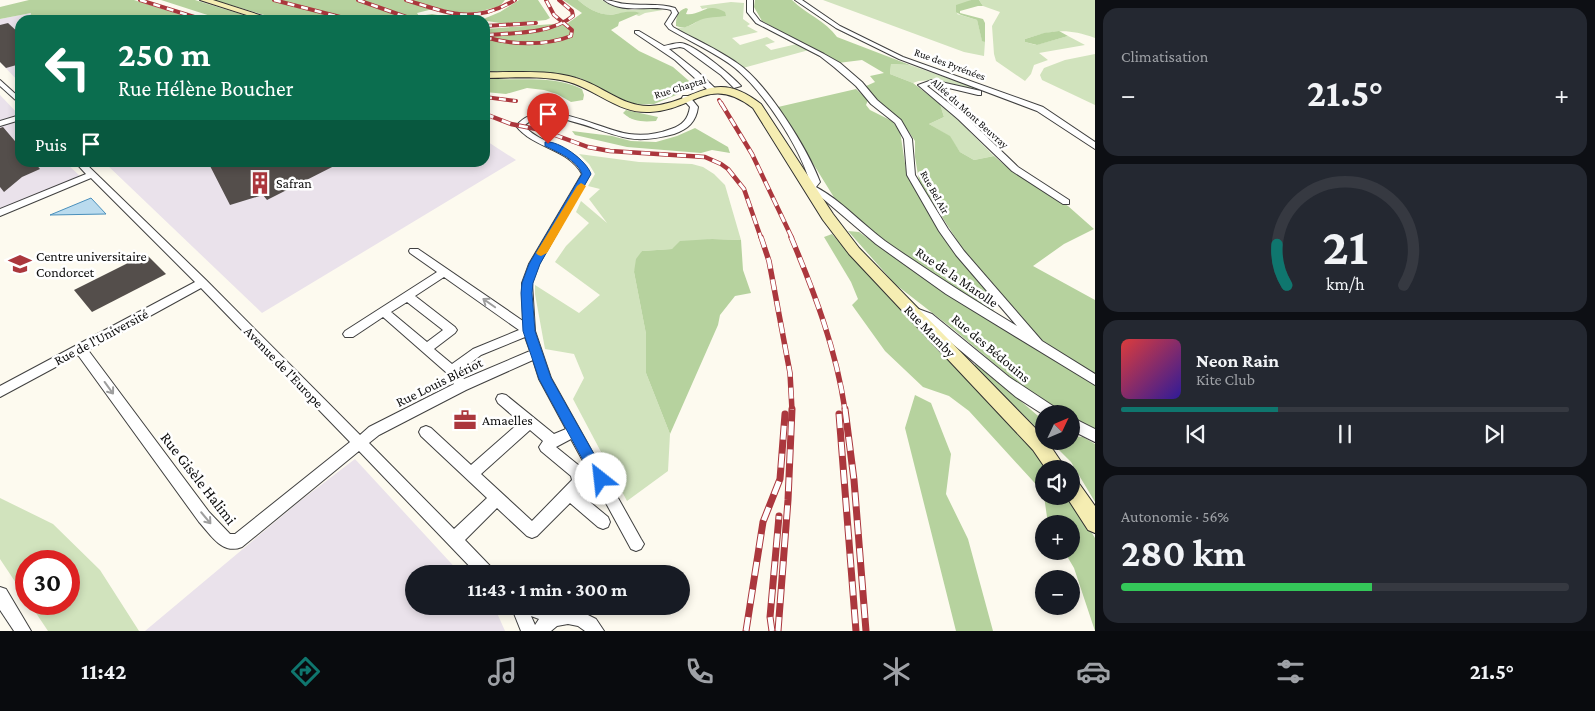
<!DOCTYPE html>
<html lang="fr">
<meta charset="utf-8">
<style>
body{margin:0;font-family:"Crimson Pro",serif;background:#242831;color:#f1f3f6;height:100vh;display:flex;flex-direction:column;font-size:19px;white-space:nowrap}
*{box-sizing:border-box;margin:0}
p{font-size:16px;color:#9ea1a6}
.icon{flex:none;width:28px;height:28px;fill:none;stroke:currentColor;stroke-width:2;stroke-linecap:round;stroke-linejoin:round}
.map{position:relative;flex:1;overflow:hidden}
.side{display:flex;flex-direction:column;gap:8px;padding:8px;background:#0d0f14;width:500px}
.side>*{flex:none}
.guide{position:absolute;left:15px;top:15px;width:475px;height:152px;border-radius:15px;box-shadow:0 2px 8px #0003;background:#0b6e4f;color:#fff;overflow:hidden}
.needle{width:32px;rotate:46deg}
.tools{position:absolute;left:1035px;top:405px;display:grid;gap:10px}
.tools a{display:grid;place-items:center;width:45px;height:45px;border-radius:50%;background:#171b24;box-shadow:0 2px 8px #0003;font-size:25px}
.speed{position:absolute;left:15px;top:550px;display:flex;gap:10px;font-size:25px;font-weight:700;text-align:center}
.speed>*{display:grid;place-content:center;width:65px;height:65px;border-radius:50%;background:#171b24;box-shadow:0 2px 8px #0003;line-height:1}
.speed .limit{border:8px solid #d22;background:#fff;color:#111}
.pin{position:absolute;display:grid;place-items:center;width:42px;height:42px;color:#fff;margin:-51px -21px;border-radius:50% 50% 50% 0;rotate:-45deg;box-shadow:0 0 5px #0007}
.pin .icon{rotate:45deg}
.me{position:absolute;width:55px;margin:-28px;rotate:331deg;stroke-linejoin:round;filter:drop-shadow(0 0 4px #0008)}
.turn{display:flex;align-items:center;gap:18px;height:105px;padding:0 20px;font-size:22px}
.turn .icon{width:65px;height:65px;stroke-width:2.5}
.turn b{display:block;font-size:35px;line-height:42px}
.then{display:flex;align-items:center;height:48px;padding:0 20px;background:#0003;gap:10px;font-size:19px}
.big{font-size:38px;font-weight:700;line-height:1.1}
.side .tile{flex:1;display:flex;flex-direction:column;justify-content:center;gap:8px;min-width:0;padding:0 18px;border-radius:15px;background:#242831}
.side .dial{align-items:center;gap:0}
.dial svg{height:130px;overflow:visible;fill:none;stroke:#363941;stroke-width:7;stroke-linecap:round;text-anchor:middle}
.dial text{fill:#f1f3f6;stroke:none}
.song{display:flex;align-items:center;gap:15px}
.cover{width:60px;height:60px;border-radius:8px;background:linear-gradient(135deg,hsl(0 70% 55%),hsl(250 70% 35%))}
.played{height:5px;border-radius:2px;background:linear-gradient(90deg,#0f766e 35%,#363941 35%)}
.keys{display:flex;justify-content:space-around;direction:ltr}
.heat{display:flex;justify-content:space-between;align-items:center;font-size:28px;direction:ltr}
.charge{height:8px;border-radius:4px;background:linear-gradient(90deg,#34c759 56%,#363941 0)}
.trip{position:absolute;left:405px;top:565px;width:285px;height:50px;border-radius:25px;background:#171b24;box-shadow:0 2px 8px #0003;font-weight:700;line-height:50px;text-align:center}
.tabs{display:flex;height:80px;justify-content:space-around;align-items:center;background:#090b0e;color:#9ea1a6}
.tabs .icon{width:35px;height:35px}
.tabs .active{color:#0f766e}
.tabs b{font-size:22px;color:#f1f3f6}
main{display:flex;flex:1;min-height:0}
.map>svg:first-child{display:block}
.industrial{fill:#eae2eb}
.green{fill:#d1e3bd}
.forest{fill:#b6d29e}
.water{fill:#badbee;stroke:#4a90bc}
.building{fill:#544e4b}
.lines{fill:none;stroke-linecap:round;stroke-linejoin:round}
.street-casing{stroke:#404040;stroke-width:2}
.secondary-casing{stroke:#2f2f2f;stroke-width:2}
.street{fill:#fff;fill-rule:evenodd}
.secondary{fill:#f5edb2;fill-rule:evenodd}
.rail-far3-casing{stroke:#ab373d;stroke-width:4}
.rail-far2-casing{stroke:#ab373d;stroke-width:4.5}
.rail-far1-casing{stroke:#ab373d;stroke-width:5.5}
.rail-casing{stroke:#ab373d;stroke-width:7}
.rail-far3{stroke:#fff;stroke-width:2.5;stroke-dasharray:7;stroke-linecap:butt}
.rail-far2{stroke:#fff;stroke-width:3;stroke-dasharray:9;stroke-linecap:butt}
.rail-far1{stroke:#fff;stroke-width:4;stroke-dasharray:11;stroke-linecap:butt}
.rail{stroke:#fff;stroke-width:5;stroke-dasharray:14;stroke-linecap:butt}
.oneway{stroke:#9e9e9e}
.route{fill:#1a73e8;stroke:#114b97}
.slow{fill:#f59e0b}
.labels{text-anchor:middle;stroke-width:5;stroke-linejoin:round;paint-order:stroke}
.far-street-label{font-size:11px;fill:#0d0d0d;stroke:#fff}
.poi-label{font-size:14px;fill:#0d0d0d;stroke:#fff;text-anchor:start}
.street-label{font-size:14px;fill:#0d0d0d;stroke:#fff}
.near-street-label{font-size:16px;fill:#0d0d0d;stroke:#fff}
</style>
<main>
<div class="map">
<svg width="1095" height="631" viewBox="0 0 1095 631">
<rect width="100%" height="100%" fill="#fdfaef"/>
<g class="industrial">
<path d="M31,13L30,17L43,20H20V83L0,62V19Z"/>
<path d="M0,95L20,116V162L66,163L81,177L0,211Z"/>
<path d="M485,140L516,160L262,313L105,163L485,162Z"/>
<path d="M355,459L461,574H414V606H490L497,613L505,631H145L300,501Z"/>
</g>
<g class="green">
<path d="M578,0H602L610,5L632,10L650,8L663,10L645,13L639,16L636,15L639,13C630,10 624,13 615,14C602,17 588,9 578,0Z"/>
<path d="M823,0H971L966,3L957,14L977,20L982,40L985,42L984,56L964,52Z"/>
<path d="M979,0H1095V38C1067,28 1053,30 1025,39V42L1036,45L1068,36L1085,45L1039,53L1048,60L1034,65L1031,74L1025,81L996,61L994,54L992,26L1000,12L983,6Z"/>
<path d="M731,2L744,3L743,19L750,24L747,26L758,32L732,38L740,45L767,37L775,42L765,45L771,50L797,44L809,50L743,68C722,51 697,44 676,28C693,27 699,22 707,8L702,9L700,6Z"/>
<path d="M1095,54V105L1042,80L1040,75L1044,68L1065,60Z"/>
<path d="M891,64L910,65L979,89V91C963,88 927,75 913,83L890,74Z"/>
<path d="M940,104L955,117L994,156L974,160L960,152L949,136L929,124L944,117Z"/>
<path d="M579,154L639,162L692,164L703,167L714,174L725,185L741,240L712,239L672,249L642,251L634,272L646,334V373L670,434L668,471L627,501L573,399L584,378L574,354L545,349L535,294V285L579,313L600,295L555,262L566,246L589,223L576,212L581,201L607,223L589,199L600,189L588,186L595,174L589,164Z"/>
<path d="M0,498L53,524L100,570L139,631H48L30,604H69V561H26V598L0,559Z"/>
</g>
<g class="forest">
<path d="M29,0H134L197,20H43L30,17L31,13L0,19V7Z"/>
<path d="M161,0H195L260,20H223Z"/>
<path d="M214,0H505L500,6L478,12L462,13L437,8L417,13L419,16L432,14L465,20H421L405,16L399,18L404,20H281Z"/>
<path d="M519,0H538L550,18L546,20L506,24L481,20L500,12Z"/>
<path d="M563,0H578C588,9 602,17 616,14C625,12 631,10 640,13L619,22L618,26L611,30L639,51L673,67L696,87L654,104L632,105L580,78L563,75L485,71V29L568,23L582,13Z"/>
<path d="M755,0H792C806,14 826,21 837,37L910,65L891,64L890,74L913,83L940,104L944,117L929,124L950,136L960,152L974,160L994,156L1009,169L1068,206L1094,229L1064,244L1033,266L1095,300V376L1043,342L962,248L919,181L915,157V141L903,123L878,103L864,87L875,82L870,76L884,73L862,60L838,63L762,21L754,7Z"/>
<path d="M971,0H979L983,6H978L960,11V13L983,19L985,23V42L982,41L977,20L961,15L956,12V5Z"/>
<path d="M686,8L688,9L686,14C701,16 707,1 725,12L726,16C718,17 707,17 700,20C691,24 687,30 676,26C676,17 677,11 686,8Z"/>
<path d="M1059,31L1068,36L1037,45L1025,42V39L1044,33Z"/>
<path d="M485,78C518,82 552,74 582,89L584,95L583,100L571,102L557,94L544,90L527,88L506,94L485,92Z"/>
<path d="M856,89L868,100L866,105L870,110L892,121L900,131L906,170L916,191L954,253L997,303L993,311L972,300L930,272L871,231L835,199L778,107Z"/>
<path d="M626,110L658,117L656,121C643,122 633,122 623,113Z"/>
<path d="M695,128L728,147L730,153L712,150L701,153L627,147L575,135L572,131L612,136L631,141L656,142L677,136Z"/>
<path d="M848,231L859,232L944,292L1095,385V432L1071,418V414H1064L1035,398L953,329L895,284Z"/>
<path d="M832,234L878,286L1030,444L1049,469H1044V495L1043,492L969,411L949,396L923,387L885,351L852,305L858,299L851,282L824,237Z"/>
<path d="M712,239L741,240L743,270L751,293L735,296L720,315L718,325L670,434L646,373V334L634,272L636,259L642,251L672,249L680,241Z"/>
<path d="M976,363L1044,421V435L974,367Z"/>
<path d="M915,395L931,403L951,454L946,494L968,539L993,631H956L905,428Z"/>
<path d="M1071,436L1083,437L1095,444V502L1071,462L1050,441H1071Z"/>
<path d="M1044,496H1070L1095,538V631L1074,568L1064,551H1071V524H1048Z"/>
</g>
<path class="water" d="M91,198L106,214L50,215Z"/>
<g class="building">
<path d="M8,23L20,34V64L6,68L0,62V25Z"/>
<path d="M3,127L20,147V162H34L40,169L22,177L4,192L0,187V128Z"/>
<path d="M208,162H342L267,200L263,195L230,205Z"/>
<path d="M146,254L166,274L92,312L74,290Z"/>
</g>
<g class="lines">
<defs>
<g id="street">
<path d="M604,0C612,0 619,4 627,4C644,6 659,3 675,8L678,13L671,24L673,27C694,39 717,49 737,63C766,82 808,149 820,182L816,187C842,201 862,224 885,241C928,271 972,299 1017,326L956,255L939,231L907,175L904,139L895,123L871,104L856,86L834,67L820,56L756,23L747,12V0H753V12L760,21L824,54L840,63L862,82L877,100L901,120L912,139L915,175L948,229L964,251L1042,341L1095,374V385L946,294L876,244L821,197L808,190L806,188L810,182C799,146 764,92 735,68C718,54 689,41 669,29L665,24L672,13L671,10C649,4 623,15 604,0Z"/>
<path d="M795,0H802L840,26L903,57L1043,107L1095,142V149L1037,111L899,59L836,28Z"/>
<path d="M635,31H639L664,46C669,45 675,43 680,43C693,43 732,76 741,86L734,88L721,75L684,48L680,47L669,49L698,72L717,90L710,92L675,60L635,33Z"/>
<path d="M0,80L20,98V104L0,86Z"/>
<path d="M932,80L981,91V95H978L932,84L927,86L964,115L1018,167L1069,200V204H1063L1012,171L958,119L918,85Z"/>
<path d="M683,96H689L698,107C696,122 688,129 674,134C659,138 643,141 628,138C600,134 547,103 524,126C545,148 575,144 590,174L539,264L532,283L535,331L551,378L641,539L644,544L641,549L636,551L631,549L571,439L556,447L582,468L587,482L579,493L608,517L610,522L608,527L603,529L598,527L570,503L537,536L532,538L527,536L497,508L465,540L493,569L496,574H477L359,451L242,547C222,555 211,535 199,522L78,355L0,397V386L195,282L91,178L0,216V209L86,174L75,162H84L206,280L360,435L369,427L454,384L448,374L383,317L353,337H345L343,334L345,331L437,272L410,253L409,251L410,249H418L523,321L522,283L529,264L582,174C568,148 534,149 516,126C542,94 596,129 629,134C643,136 658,134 671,129C683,125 688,119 690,107L682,98ZM444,277L519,330L473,349L452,364L434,349L455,333L457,330L455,327L415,296ZM201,288L350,442L235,534H230L209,512L88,350ZM407,302L443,330L427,342L391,312ZM525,337L530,351L464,379L459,372L481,355ZM533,360L539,379L566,429L554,434L506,395L502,394L498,395L496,399L498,403L520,422L471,465L431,428L426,426L421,428L419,432L421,436L487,498L454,529L369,443L379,435L466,390ZM530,430L543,441L539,447L541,451L571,476L572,480L532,521L481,474Z"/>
<path d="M20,115V120L0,126V121Z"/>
<path d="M913,307L932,314L1009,377L1059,410L1060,414L1044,415L1016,397L924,320L909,314L907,311L909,308Z"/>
<path d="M1071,417L1095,429V442L1071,430Z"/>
<path d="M0,587L6,589L31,631H14L0,610Z"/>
<path d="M511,606H546L556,610L568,608L576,609L596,619L604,631H585L578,626L568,624L557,626L551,631H521ZM531,616L539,619L535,625Z"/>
</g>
<g id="secondary">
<path d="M200,0H213L275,20H262Z"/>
<path d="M485,72C515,73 547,69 576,78C602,85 622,107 650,106C697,103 712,66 761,104L833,214L859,248L1044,437V441H1047L1066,469H1046L1033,450L849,254L823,220L753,108C709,74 694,110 650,112C619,114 597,90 569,82C542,75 512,78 485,78Z"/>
<path d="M1071,479L1078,482L1095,506V533L1088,530L1066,496H1071Z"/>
</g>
</defs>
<use href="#street" class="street-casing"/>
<use href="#secondary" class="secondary-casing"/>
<use href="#street" class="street"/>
<use href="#secondary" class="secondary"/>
<defs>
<g id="rail-far3">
<path d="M140,0L204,20"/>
<path d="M274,0L352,20"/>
<path d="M358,0L415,20"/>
<path d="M406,0C449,13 473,25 515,0"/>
<path d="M485,26L536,23"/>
<path d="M487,35C514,33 551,34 573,16L572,11L559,0"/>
<path d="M485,37C511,45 546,46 571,36L572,30L554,15L546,0"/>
<path d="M485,97L516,101"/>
<path d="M719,100L722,105"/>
</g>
<g id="rail-far2">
<path d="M721,103L752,154L792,238"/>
<path d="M485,114L511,124L541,130L588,147L610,151L705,157L721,164L728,169L744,189L761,238"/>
</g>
<g id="rail-far1">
<path d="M761,237L769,261L790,373L792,410"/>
<path d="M791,237C815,294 836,349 845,410"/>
</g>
<g id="rail">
<path d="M845,409L854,480L866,631"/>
<path d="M839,414L856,631"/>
<path d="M746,631L763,522L780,479L785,414"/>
<path d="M772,631L770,617L779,516"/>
<path d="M778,631L788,500L792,409"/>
</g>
</defs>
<use href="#rail-far3" class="rail-far3-casing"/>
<use href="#rail-far2" class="rail-far2-casing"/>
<use href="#rail-far1" class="rail-far1-casing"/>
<use href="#rail" class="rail-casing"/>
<use href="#rail-far3" class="rail-far3"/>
<use href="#rail-far2" class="rail-far2"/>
<use href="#rail-far1" class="rail-far1"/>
<use href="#rail" class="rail"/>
</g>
<defs><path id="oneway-shaft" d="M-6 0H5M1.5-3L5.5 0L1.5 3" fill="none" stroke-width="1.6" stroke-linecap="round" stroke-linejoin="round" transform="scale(1.25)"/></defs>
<g class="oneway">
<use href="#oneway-shaft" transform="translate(489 303) rotate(-145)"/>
<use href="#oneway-shaft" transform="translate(109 388) rotate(54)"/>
<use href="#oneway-shaft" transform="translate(206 518) rotate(50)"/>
</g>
<path class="route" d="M545,142C559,140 587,161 591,174L540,264L533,283L532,293L535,331L551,378L608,479L606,484L601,486L596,484L539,379L523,331L521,293L522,283L529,264L582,174C577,160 558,152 545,146Z"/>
<path class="slow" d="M581,183L586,186L547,253L541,256L538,255L536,253L577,186Z"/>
<defs>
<symbol id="building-bare" viewBox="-9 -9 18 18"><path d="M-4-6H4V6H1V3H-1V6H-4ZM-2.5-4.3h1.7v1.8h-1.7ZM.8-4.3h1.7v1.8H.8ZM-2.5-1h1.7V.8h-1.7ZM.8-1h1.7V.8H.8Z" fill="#ab373d" stroke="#fff" stroke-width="2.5" paint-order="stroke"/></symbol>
<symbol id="university-bare" viewBox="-9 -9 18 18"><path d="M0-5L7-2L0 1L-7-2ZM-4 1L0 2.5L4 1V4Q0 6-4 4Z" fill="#ab373d" stroke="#fff" stroke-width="2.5" paint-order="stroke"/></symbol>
<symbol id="office-bare" viewBox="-9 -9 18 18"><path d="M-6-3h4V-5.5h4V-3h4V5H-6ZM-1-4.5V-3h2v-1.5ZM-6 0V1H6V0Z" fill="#ab373d" stroke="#fff" stroke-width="2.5" paint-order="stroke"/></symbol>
</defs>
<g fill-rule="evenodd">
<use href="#building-bare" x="244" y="167" width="32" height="32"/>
<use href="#university-bare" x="4" y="248" width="32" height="32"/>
<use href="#office-bare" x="449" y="404" width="32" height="32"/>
</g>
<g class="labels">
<g class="far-street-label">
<text transform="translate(950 64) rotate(20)" y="4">Rue des Pyrénées</text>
<text transform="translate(680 87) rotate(-17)" y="4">Rue Chaptal</text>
<text transform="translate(970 113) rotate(42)" y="4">Allée du Mont Beuvray</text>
<text transform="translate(935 192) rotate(61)" y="4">Rue Bel Air</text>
</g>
<g class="poi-label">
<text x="276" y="188">Safran</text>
<text x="36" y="261">Centre universitaire<tspan x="36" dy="16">Condorcet</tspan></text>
<text x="482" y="425">Amaelles</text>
</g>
<g class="street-label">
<text transform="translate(957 277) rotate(34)" y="5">Rue de la Marolle</text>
<text transform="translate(930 331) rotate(46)" y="5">Rue Mamby</text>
<text transform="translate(101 337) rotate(-28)" y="5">Rue de l'Université</text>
<text transform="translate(991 348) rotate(40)" y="5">Rue des Bédouins</text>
<text transform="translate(284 367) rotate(46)" y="5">Avenue de l'Europe</text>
<text transform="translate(439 382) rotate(-26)" y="5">Rue Louis Blériot</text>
</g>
<g class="near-street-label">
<text transform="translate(199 478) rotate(52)" y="6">Rue Gisèle Halimi</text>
</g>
</g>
</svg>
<div class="tools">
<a><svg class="needle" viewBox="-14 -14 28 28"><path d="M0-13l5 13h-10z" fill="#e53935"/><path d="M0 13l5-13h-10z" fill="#9ea1a6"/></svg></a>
<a><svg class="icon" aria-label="sound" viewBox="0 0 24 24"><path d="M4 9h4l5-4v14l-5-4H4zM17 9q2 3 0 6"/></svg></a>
<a>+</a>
<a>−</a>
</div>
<div class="speed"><div class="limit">30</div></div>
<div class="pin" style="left:548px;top:144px;background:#d93025"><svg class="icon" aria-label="arrive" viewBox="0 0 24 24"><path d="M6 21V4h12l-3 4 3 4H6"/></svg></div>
<svg class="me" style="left:601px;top:479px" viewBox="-20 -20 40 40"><circle r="19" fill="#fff"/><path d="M0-13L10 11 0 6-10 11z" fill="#1a73e8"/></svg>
<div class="trip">11:43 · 1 min · 300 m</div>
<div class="guide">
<div class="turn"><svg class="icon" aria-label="left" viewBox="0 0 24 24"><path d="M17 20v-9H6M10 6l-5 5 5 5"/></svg><div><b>250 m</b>Rue Hélène Boucher</div></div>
<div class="then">Puis<svg class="icon" aria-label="arrive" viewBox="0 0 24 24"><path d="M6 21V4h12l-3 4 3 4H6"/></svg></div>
</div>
</div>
<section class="side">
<div class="tile"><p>Climatisation</p>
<div class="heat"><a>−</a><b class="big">21.5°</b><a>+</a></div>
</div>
<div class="tile dial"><svg viewBox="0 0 100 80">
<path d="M14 69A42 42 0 1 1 86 69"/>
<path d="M14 69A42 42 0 0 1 8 44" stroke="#0f766e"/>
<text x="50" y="56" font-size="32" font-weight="700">21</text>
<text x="50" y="72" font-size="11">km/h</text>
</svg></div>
<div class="tile">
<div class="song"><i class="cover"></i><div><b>Neon Rain</b><p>Kite Club</p></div></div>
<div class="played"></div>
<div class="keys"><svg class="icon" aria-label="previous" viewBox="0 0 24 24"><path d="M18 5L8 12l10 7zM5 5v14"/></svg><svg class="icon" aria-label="pause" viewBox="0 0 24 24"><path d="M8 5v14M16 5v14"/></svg><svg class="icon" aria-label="next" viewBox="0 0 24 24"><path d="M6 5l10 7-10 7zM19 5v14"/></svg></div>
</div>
<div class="tile"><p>Autonomie · 56%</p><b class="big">280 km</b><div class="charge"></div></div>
</section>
</main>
<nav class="tabs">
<b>11:42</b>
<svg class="icon active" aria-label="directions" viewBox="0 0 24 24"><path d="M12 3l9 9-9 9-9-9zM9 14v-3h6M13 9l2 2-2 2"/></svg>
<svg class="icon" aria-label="music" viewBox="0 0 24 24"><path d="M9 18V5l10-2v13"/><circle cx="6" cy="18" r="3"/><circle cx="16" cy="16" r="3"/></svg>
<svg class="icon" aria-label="phone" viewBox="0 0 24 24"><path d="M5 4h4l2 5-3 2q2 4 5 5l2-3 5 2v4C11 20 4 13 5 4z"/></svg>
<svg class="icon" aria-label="climate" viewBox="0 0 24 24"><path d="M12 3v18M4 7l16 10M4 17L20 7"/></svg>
<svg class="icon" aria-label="car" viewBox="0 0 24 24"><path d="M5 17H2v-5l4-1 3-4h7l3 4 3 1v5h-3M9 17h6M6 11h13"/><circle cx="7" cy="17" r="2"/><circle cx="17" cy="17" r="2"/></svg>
<svg class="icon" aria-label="filters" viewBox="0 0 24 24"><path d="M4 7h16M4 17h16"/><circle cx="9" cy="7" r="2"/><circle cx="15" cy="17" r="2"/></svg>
<b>21.5°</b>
</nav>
